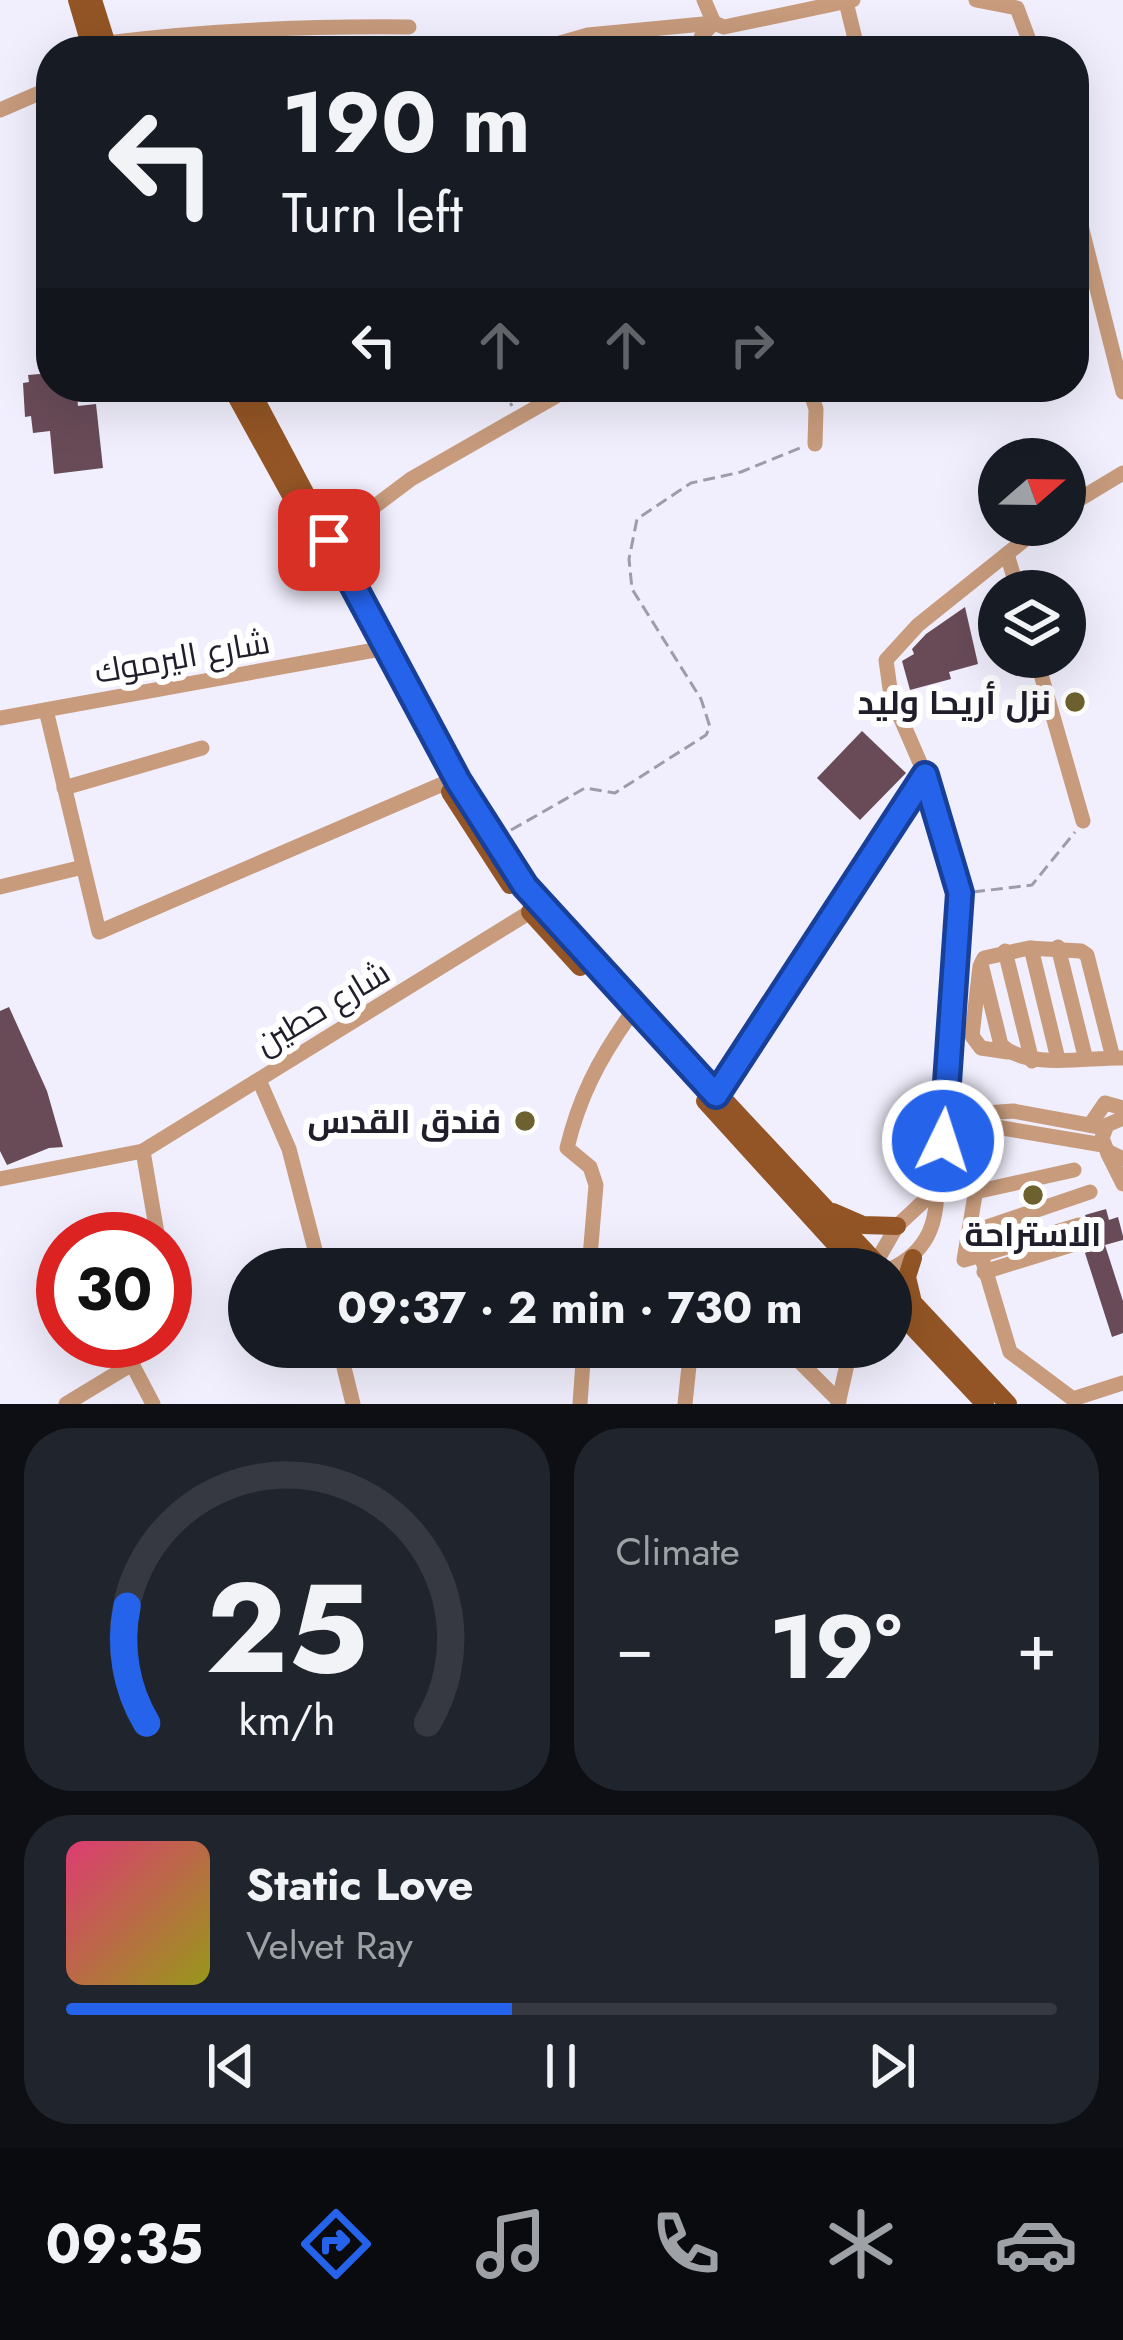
<!DOCTYPE html>
<meta charset="utf-8">
<style>
body{margin:0;font-family:Jost,Cairo,sans-serif;background:#20242c;color:#f1f3f6;height:100vh;display:flex;flex-direction:column;font-size:45px;white-space:nowrap}
*{box-sizing:border-box;margin:0}
p{font-size:39px;color:#9ea1a6}
.icon{flex:none;width:66px;height:66px;fill:none;stroke:currentColor;stroke-width:2;stroke-linecap:round;stroke-linejoin:round}
.map{position:relative;height:1404px;overflow:hidden}
.side{display:flex;flex-direction:column;gap:24px;padding:24px;background:#0d0f14;flex:1}
.side>*{flex:none}
.guide{position:absolute;left:36px;top:36px;width:1053px;height:366px;border-radius:48px;box-shadow:0 12px 48px #0002;background:#171b24;color:#f1f3f6;overflow:hidden}
.needle{width:78px;rotate:70deg}
.tools{position:absolute;left:978px;top:438px;display:grid;gap:24px}
.tools a{display:grid;place-items:center;width:108px;height:108px;border-radius:50%;background:#171b24;box-shadow:0 12px 48px #0002;font-size:60px}
.speed{position:absolute;left:36px;top:1212px;display:flex;gap:24px;font-size:60px;font-weight:700;text-align:center}
.speed>*{display:grid;place-content:center;width:156px;height:156px;border-radius:50%;background:#171b24;box-shadow:0 12px 48px #0002;line-height:1}
.speed .limit{border:18px solid #d22;background:#fff;color:#111}
.pin{position:absolute;display:grid;place-items:center;width:102px;height:102px;color:#fff;margin:-51px;border-radius:24px;box-shadow:0 6px 18px #0006}
.me{position:absolute;width:132px;margin:-66px;rotate:4deg;stroke-linejoin:round;filter:drop-shadow(0 0 9px #0008)}
.turn{display:flex;align-items:center;gap:42px;height:252px;padding:0 48px;font-size:54px}
.turn .icon{width:156px;height:156px;stroke-width:2.5}
.turn b{display:block;font-size:84px;line-height:102px}
.lanes{display:flex;align-items:center;height:114px;padding:0 48px;background:#0003;justify-content:center;gap:60px;direction:ltr}
.lanes .off{opacity:.35}
.big{font-size:90px;font-weight:700;line-height:1.1}
.side .widget{flex:1;display:flex;flex-direction:column;justify-content:center;gap:18px;min-width:0;padding:0 42px;border-radius:48px;background:#20242c}
.side .dial{align-items:center;gap:0}
.dial svg{height:312px;overflow:visible;fill:none;stroke:#363941;stroke-width:7;stroke-linecap:round;text-anchor:middle}
.dial text{fill:#f1f3f6;stroke:none}
.song{display:flex;align-items:center;gap:36px}
.cover{width:144px;height:144px;border-radius:18px;background:linear-gradient(135deg,hsl(340 70% 55%),hsl(60 70% 35%))}
.played{height:12px;border-radius:6px;background:linear-gradient(90deg,#2563eb 45%,#363941 45%)}
.keys{display:flex;justify-content:space-around;direction:ltr}
.heat{display:flex;justify-content:space-between;align-items:center;font-size:66px;direction:ltr}
.side .tiles{flex:1;display:grid;gap:24px;grid-template-columns:1fr 1fr}
.widget:last-child{grid-column:span 2}
.trip{position:absolute;left:228px;top:1248px;width:684px;height:120px;border-radius:60px;background:#171b24;box-shadow:0 12px 48px #0002;font-weight:700;line-height:120px;text-align:center}
.tab-bar{display:flex;height:192px;justify-content:space-around;align-items:center;background:#090b0e;color:#9ea1a6}
.tab-bar .icon{width:84px;height:84px}
.tab-bar .active{color:#2563eb}
.tab-bar b{font-size:54px;color:#f1f3f6}
.map>svg:first-child{display:block}
.building{fill:#694b58}
.lines{fill:none;stroke-linecap:round;stroke-linejoin:round}
.path{stroke:#9e9ca9;stroke-width:3;stroke-dasharray:12 6;stroke-linecap:butt}
.minor{stroke:#c79b7c;stroke-width:15}
.major{stroke:#935525;stroke-width:18}
.route-casing{stroke:#184099;stroke-width:30}
.route{stroke:#2563eb;stroke-width:21}
.poi-dot{fill:#6d622f;stroke:#fff;stroke-width:4.5}
.labels{text-anchor:middle;stroke-width:12;stroke-linejoin:round;paint-order:stroke}
.street-label{font-size:33px;fill:#201e2a;stroke:#fff}
.poi-label{font-size:33px;font-weight:bold;fill:#201e2a;stroke:#fff;text-anchor:end}
</style>
<div class="map">
<svg width="1123" height="1404" viewBox="0 0 1123 1404">
<rect width="100%" height="100%" fill="#f1effd"/>
<g class="building">
<path d="M51,373V387H76L78,406L96,404L103,468L54,474L50,431L33,433L31,416L25,417L23,383L29,382L28,375Z"/>
<path d="M965,607L978,664L949,672L951,679L910,690L902,661L914,654L912,649L926,634Z"/>
<path d="M862,731L906,773L860,820L817,778Z"/>
<path d="M9,1007L47,1091L63,1147L49,1148L7,1165L0,1151V1011Z"/>
<path d="M1106,1209L1109,1220L1118,1217L1123,1236V1240L1105,1245L1123,1301V1333L1112,1337L1085,1253L1094,1249L1096,1242L1085,1215Z"/>
</g>
<g class="lines">
<g class="path">
<path d="M502,387L512,406"/>
<path d="M511,830L585,788L615,793L706,735L710,727L701,699L632,589L629,559L637,519L691,483L741,472L800,448"/>
<path d="M973,892L1032,885L1075,832"/>
</g>
<g class="minor">
<path d="M704,0L714,23L724,27L853,0"/>
<path d="M976,0L1017,8L1033,51"/>
<path d="M846,2L858,51"/>
<path d="M106,43C209,30 306,26 409,27"/>
<path d="M532,51L588,35L714,23"/>
<path d="M697,51L702,35L714,23"/>
<path d="M0,110L51,88"/>
<path d="M1074,198L1123,392"/>
<path d="M809,387L816,409L815,444"/>
<path d="M1065,508L1123,473"/>
<path d="M330,540L411,479L572,387"/>
<path d="M1007,554L1018,591"/>
<path d="M1036,657L1083,821"/>
<path d="M46,710L99,932L445,783"/>
<path d="M0,718L375,650"/>
<path d="M64,788L202,748"/>
<path d="M0,887L83,867"/>
<path d="M1058,947L1085,1056"/>
<path d="M1031,948L1058,1059"/>
<path d="M1005,951L1032,1061"/>
<path d="M980,966L972,1036L981,1048L1008,1052"/>
<path d="M1113,1058L1087,955L1081,951L1029,948L984,958L981,964L1001,1045C1028,1070 1087,1057 1123,1058"/>
<path d="M259,1080L289,1149L320,1269"/>
<path d="M716,1095L925,775"/>
<path d="M944,1116L1013,1111L1105,1128"/>
<path d="M1123,1118L1107,1125L1102,1138L1107,1151L1123,1159"/>
<path d="M1090,1125L1105,1103L1123,1108"/>
<path d="M943,1140L984,1125L1103,1145"/>
<path d="M143,1151L158,1239"/>
<path d="M974,1153L975,1195L964,1260L981,1255L1010,1352L1073,1399L1123,1383"/>
<path d="M1108,1154L1123,1184"/>
<path d="M0,1179L143,1151L530,912"/>
<path d="M975,1192L1074,1170"/>
<path d="M969,1233L1090,1192"/>
<path d="M981,1255L1079,1225"/>
<path d="M589,1269L596,1185L590,1167L567,1148C579,1098 598,1061 628,1018"/>
<path d="M699,1269V1260L708,1269"/>
<path d="M872,1269L897,1226L926,1199L943,1140L960,893L921,765L891,696L886,660L918,625L1043,525"/>
<path d="M891,1269C930,1250 938,1221 937,1179"/>
<path d="M984,1272L1084,1241"/>
<path d="M165,1280V1309"/>
<path d="M339,1347L353,1404"/>
<path d="M785,1347L839,1401"/>
<path d="M132,1364L153,1404"/>
<path d="M66,1404L132,1364L144,1341"/>
<path d="M580,1404L584,1347"/>
<path d="M685,1404L691,1347"/>
<path d="M838,1404L851,1347"/>
</g>
<g class="major">
<path d="M77,0L92,51"/>
<path d="M93,0L109,51"/>
<path d="M231,387L327,561"/>
<path d="M249,387L458,781L525,886L882,1269"/>
<path d="M450,792L510,885"/>
<path d="M530,912L580,967"/>
<path d="M705,1101L858,1269"/>
<path d="M833,1212L863,1225L897,1226"/>
<path d="M891,1279L1008,1404"/>
<path d="M912,1298L907,1277L913,1258"/>
<path d="M891,1304L985,1404"/>
</g>
</g>
<g class="lines">
<defs>
<path id="route" d="M329,540L458,781L525,886L716,1095L925,775L960,893L943,1141"/>
</defs>
<use href="#route" class="route-casing"/>
<use href="#route" class="route"/>
</g>
<g class="poi-dot">
<circle cx="1075" cy="702" r="12"/>
<circle cx="525" cy="1121" r="12"/>
<circle cx="1033" cy="1195" r="12"/>
</g>
<g class="labels">
<g class="street-label">
<text transform="translate(182 656) rotate(-10)" y="12">شارع اليرموك</text>
<text transform="translate(322 1007) rotate(-31)" y="12">شارع حطين</text>
</g>
<g class="poi-label">
<text x="1051" y="714">نزل أريحا وليد</text>
<text x="501" y="1133">فندق القدس</text>
<text x="1033" y="1246" text-anchor="middle">الاستراحة</text>
</g>
</g>
</svg>
<div class="tools">
<a><svg class="needle" viewBox="-14 -14 28 28"><path d="M0-13l5 13h-10z" fill="#e53935"/><path d="M0 13l5-13h-10z" fill="#9ea1a6"/></svg></a>
<a><svg class="icon" aria-label="layers" viewBox="0 0 24 24"><path d="M12 4l9 5-9 5-9-5zM3 14l9 5 9-5"/></svg></a>
</div>
<div class="speed"><div class="limit">30</div></div>
<div class="pin" style="left:329px;top:540px;background:#d93025"><svg class="icon" aria-label="arrive" viewBox="0 0 24 24"><path d="M6 21V4h12l-3 4 3 4H6"/></svg></div>
<svg class="me" style="left:943px;top:1141px" viewBox="-20 -20 40 40"><circle r="17" fill="#2563eb" stroke="#fff" stroke-width="3"/><path d="M0-11L8 9 0 5-8 9z" fill="#fff"/></svg>
<div class="trip">09:37 · 2 min · 730 m</div>
<div class="guide">
<div class="turn"><svg class="icon" aria-label="left" viewBox="0 0 24 24"><path d="M17 20v-9H6M10 6l-5 5 5 5"/></svg><div><b>190 m</b>Turn left</div></div>
<div class="lanes"><svg class="icon" aria-label="left" viewBox="0 0 24 24"><path d="M17 20v-9H6M10 6l-5 5 5 5"/></svg><svg class="icon off" aria-label="ahead" viewBox="0 0 24 24"><path d="M12 20V5M6 11l6-6 6 6"/></svg><svg class="icon off" aria-label="ahead" viewBox="0 0 24 24"><path d="M12 20V5M6 11l6-6 6 6"/></svg><svg class="icon off" aria-label="right" viewBox="0 0 24 24"><path d="M7 20v-9h11M14 6l5 5-5 5"/></svg></div>
</div>
</div>
<section class="side">
<div class="tiles">
<div class="widget dial"><svg viewBox="0 0 100 80">
<path d="M14 69A42 42 0 1 1 86 69"/>
<path d="M14 69A42 42 0 0 1 9 39" stroke="#2563eb"/>
<text x="50" y="56" font-size="32" font-weight="700">25</text>
<text x="50" y="72" font-size="11">km/h</text>
</svg></div>
<div class="widget"><p>Climate</p>
<div class="heat"><a>−</a><b class="big">19°</b><a>+</a></div>
</div>
<div class="widget">
<div class="song"><i class="cover"></i><div><b>Static Love</b><p>Velvet Ray</p></div></div>
<div class="played"></div>
<div class="keys"><svg class="icon" aria-label="previous" viewBox="0 0 24 24"><path d="M18 5L8 12l10 7zM5 5v14"/></svg><svg class="icon" aria-label="pause" viewBox="0 0 24 24"><path d="M8 5v14M16 5v14"/></svg><svg class="icon" aria-label="next" viewBox="0 0 24 24"><path d="M6 5l10 7-10 7zM19 5v14"/></svg></div>
</div>
</div>
</section>
<nav class="tab-bar">
<b>09:35</b>
<svg class="icon active" aria-label="directions" viewBox="0 0 24 24"><path d="M12 3l9 9-9 9-9-9zM9 14v-3h6M13 9l2 2-2 2"/></svg>
<svg class="icon" aria-label="music" viewBox="0 0 24 24"><path d="M9 18V5l10-2v13"/><circle cx="6" cy="18" r="3"/><circle cx="16" cy="16" r="3"/></svg>
<svg class="icon" aria-label="phone" viewBox="0 0 24 24"><path d="M5 4h4l2 5-3 2q2 4 5 5l2-3 5 2v4C11 20 4 13 5 4z"/></svg>
<svg class="icon" aria-label="climate" viewBox="0 0 24 24"><path d="M12 3v18M4 7l16 10M4 17L20 7"/></svg>
<svg class="icon" aria-label="car" viewBox="0 0 24 24"><path d="M5 17H2v-5l4-1 3-4h7l3 4 3 1v5h-3M9 17h6M6 11h13"/><circle cx="7" cy="17" r="2"/><circle cx="17" cy="17" r="2"/></svg>
</nav>
